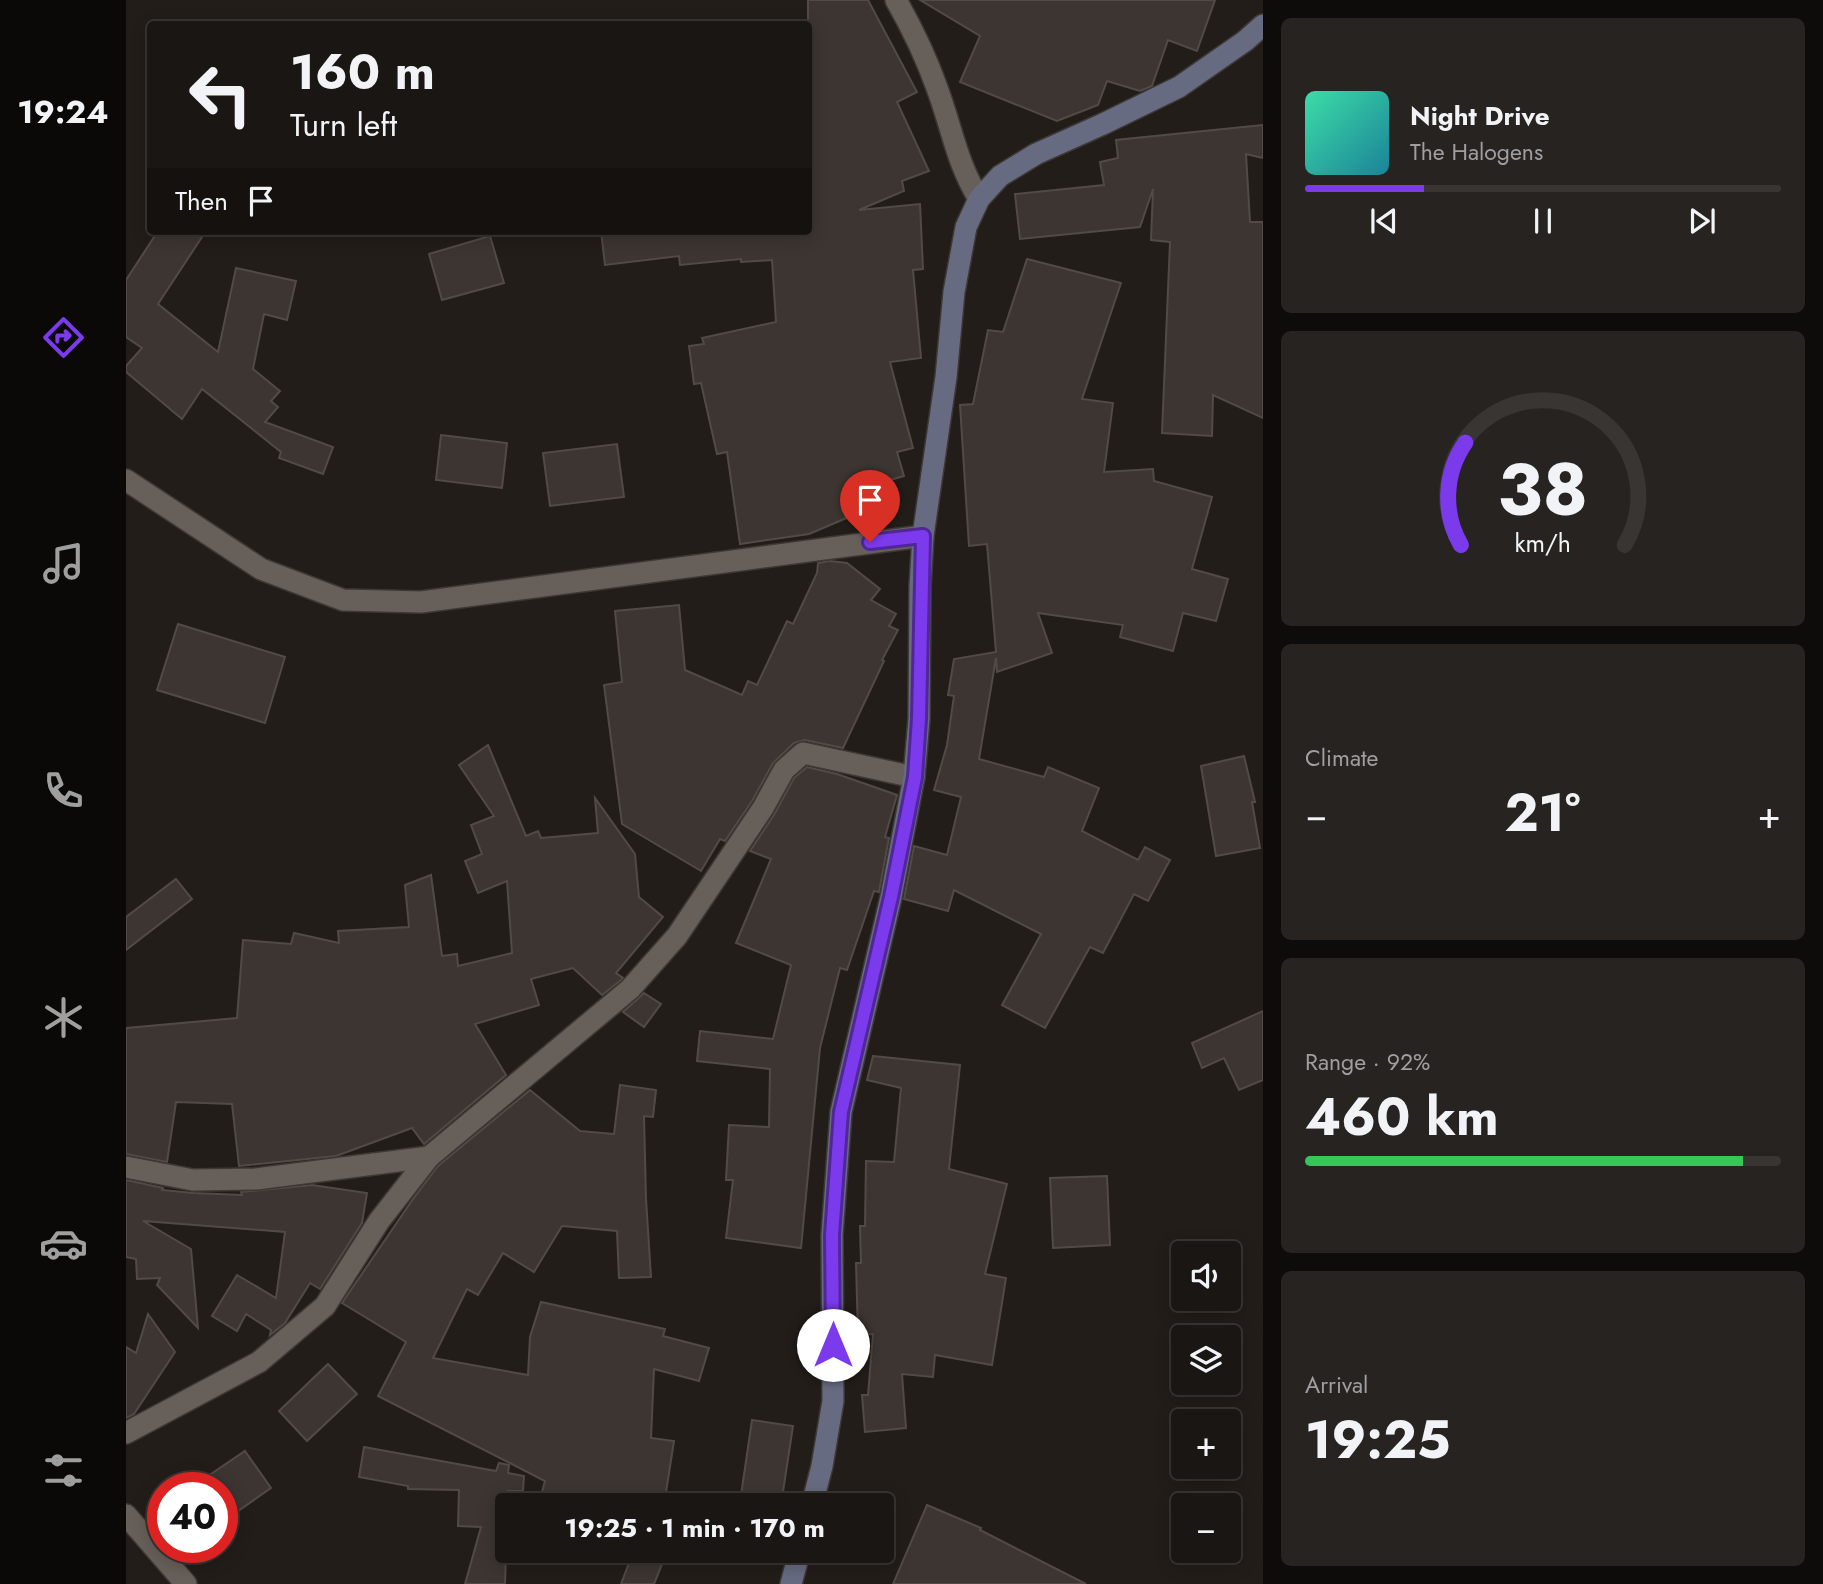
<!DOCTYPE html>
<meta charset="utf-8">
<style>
body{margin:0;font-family:Jost,sans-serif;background:#272321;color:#f1f3f6;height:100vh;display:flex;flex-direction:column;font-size:26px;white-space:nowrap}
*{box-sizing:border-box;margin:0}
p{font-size:23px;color:#9f9fa0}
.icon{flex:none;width:38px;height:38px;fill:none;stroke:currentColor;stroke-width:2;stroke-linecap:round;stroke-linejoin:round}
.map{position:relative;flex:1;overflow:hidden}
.details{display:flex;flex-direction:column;gap:18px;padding:18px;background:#0e0c0a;width:560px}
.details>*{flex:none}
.guide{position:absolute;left:21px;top:21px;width:665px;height:214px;border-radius:7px;box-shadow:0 4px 18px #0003,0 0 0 2px #383533;background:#1a1613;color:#f1f3f6;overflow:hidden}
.buttons{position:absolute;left:1045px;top:1241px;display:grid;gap:14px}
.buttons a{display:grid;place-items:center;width:70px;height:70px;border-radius:7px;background:#1a1613;box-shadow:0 4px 18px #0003,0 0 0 2px #383533;font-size:35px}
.speed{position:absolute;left:21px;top:1472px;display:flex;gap:14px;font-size:35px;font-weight:700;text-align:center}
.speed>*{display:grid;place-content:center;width:91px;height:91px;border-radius:50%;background:#1a1613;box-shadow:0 4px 18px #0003,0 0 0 2px #383533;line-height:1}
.speed .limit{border:10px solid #d22;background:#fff;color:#111}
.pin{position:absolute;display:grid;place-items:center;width:60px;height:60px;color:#fff;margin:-72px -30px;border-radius:50% 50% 50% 0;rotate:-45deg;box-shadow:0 0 7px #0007}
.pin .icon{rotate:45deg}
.me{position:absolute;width:77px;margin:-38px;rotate:0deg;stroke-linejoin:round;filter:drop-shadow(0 0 5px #0008)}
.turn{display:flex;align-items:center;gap:24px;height:147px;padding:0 28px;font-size:32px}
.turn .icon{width:91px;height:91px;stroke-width:2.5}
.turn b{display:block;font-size:49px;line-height:60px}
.then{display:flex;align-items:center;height:66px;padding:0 28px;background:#0003;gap:14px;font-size:26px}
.big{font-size:52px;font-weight:700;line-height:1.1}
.details .tile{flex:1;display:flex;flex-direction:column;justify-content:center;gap:10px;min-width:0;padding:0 24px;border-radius:10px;background:#272321}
.details .dial{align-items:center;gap:0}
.dial svg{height:182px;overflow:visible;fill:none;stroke:#383533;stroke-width:7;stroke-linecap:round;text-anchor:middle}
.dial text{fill:#f1f3f6;stroke:none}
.song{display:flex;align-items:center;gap:21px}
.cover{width:84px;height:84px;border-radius:10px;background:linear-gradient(135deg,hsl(160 70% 55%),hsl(190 70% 35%))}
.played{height:7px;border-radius:4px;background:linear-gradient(90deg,#7c3aed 25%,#383533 25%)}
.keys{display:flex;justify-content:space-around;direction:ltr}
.heat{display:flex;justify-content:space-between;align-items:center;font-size:38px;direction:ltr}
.charge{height:10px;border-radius:5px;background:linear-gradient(90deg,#34c759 92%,#383533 0)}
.trip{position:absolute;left:369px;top:1493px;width:399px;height:70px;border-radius:7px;background:#1a1613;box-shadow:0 4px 18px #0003,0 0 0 2px #383533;font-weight:700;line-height:70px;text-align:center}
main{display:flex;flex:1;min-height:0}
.tab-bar{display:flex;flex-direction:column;width:126px;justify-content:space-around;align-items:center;background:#0a0908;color:#9f9fa0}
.tab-bar .icon{width:49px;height:49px}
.tab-bar .selected{color:#7c3aed}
.tab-bar b{font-size:32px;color:#f1f3f6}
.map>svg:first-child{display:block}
.building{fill:#3d3531;stroke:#524a46;stroke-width:2}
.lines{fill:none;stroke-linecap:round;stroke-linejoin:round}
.street-casing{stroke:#3d3836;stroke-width:24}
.secondary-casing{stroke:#3d3836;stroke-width:24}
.street{stroke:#675f5a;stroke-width:21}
.secondary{stroke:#676b81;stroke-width:21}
.route-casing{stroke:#51269a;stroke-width:18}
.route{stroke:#7c3aed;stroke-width:12}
</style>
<main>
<nav class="tab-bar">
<b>19:24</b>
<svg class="icon selected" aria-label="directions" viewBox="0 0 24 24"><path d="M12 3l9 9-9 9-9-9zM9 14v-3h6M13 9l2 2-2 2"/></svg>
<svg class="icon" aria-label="music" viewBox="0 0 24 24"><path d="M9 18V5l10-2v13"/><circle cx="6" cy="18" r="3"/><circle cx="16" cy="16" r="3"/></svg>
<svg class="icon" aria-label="phone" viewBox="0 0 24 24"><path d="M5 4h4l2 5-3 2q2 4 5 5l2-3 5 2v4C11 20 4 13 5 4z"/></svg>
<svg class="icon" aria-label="climate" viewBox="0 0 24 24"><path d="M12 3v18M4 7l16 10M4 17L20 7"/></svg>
<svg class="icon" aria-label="car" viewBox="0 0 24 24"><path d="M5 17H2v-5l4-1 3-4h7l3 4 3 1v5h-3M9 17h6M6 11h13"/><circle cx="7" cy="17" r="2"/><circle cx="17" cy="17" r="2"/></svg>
<svg class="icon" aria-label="filters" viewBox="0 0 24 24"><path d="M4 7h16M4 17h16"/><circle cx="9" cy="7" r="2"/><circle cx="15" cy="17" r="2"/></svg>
</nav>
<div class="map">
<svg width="1137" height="1584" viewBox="0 0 1137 1584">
<rect width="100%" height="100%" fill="#231d19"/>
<g class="building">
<path d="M682,0H742L791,92L771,102L803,171L776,181L778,191L733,210L794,204L797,269L787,270L795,358L764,362L787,448L771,452L778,476L733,489L742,509L683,534L614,544L601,452L591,454L575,383L568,384L563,346L578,344L576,338L650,322L646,260L615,262V259L554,265L553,256L479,265L475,231H682Z"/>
<path d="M794,0H1089L1071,51L1042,40L1026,86L1014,91L981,81L972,105L931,121L834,82L854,36Z"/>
<path d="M1137,125V158L1120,154L1124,222H1137V418L1087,395L1086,436L1036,433L1044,242L1025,240L1027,189L1014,227L894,239L889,194L978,185L974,162L992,158L990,140Z"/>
<path d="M32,231H80L32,304L92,352L110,268L170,281L161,320L138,314L127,369L154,391L145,401L152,407L139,422L207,447L197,474L153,458L155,452L76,389L56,419L0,372V366L16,348L0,337V280Z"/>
<path d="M364,236L378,283L316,300L303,254Z"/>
<path d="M901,259L995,283L956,399L987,403L978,472L1027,469L1028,481L1086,497L1066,569L1102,579L1090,621L1057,613L1047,651L994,637L997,625L912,613L926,653L871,672L870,658L853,759L918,777L922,767L973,788L956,831L1012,860L1019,847L1044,860L1022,901L1008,894L977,953L964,947L919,1028L876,1005L915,934L828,890L822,911L778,899L788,846L821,855L835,797L808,790L821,745L828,696L822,695L828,659L870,652L861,544L843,546L834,405L847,404L862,330L877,332Z"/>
<path d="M315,435L381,443L376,488L310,480Z"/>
<path d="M491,444L498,497L424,506L417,453Z"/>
<path d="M704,561L721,563L754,589L745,600L770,614L763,626L772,630L756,660L758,661L717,748L679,740L668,743L647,763L626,801L599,841L594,839L575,871L496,824L478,685L496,682L489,611L553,605L559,670L616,695L622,681L631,685L661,621L667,624L691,573L692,563Z"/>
<path d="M52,624L159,657L139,723L31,690Z"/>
<path d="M362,745L400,836L412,831L415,838L472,833L469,798L509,854L513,897L537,917L490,973L497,978L495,980L476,995L447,968L405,979L413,1005L349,1024L380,1075L298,1144L286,1128L210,1156L113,1166L106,1104L50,1102L41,1162L0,1154V1028L111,1018L117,940L165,944L168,933L213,943L212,931L283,927L279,885L305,875L316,956L331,954L332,966L386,953L381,881L352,893L339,861L356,854L345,825L368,816L333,765Z"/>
<path d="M1118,756L1129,802H1126L1134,848L1090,856L1075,766Z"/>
<path d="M681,767L711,774L771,795L759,837L763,838L753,892L748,891L721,970L714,968L694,1048L675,1248L600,1238L607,1180H600L603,1125L643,1127L644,1069L571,1061L574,1031L647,1039L665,965L610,943L645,859L624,851L648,815L668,778Z"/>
<path d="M50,879L66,899L0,950V917Z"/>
<path d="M518,993L535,1004L518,1027L497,1012Z"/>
<path d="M1137,1011V1080L1113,1090L1098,1058L1076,1068L1066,1043Z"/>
<path d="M747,1056L834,1065L823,1169L881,1184L859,1274L880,1278L866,1365L809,1355L807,1377L776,1374L780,1428L739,1432L736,1395H742L747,1334L732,1335L730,1263H735L734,1226H739L740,1161L768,1162L775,1088L741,1080Z"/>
<path d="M494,1085L530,1090L527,1117L518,1116L520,1199L525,1277L493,1278L491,1231L436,1226L408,1272L377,1253L352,1295L341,1289L307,1358L402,1375L404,1337L415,1302L539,1329L537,1336L583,1348L573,1381L528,1369L525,1438L548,1441L538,1505H495V1502L450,1498V1496L416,1492L419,1481L252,1396L280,1342L216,1303L287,1199L312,1166L404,1090L454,1131L488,1134Z"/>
<path d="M981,1176L984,1245L927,1248L924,1178Z"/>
<path d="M0,1180L37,1188L36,1190L67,1193L116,1195L115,1192L186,1185L241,1193L236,1223L194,1289L184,1283L159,1323L144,1335L145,1330L120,1314L111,1331L86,1316L111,1275L150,1298L159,1232L17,1221L65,1249L72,1328L31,1285L34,1278L11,1279L10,1259L0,1257Z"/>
<path d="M22,1314L49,1352L8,1414L0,1418V1347L10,1353Z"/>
<path d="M202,1364L231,1394L181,1441L153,1411Z"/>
<path d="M626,1420L667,1426L655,1505L614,1502Z"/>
<path d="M238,1447L370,1471L373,1463L383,1465L382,1473L398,1476L397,1491H382L379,1584H339L355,1527L332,1526L333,1490L282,1489V1486L233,1477Z"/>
<path d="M119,1451L145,1488L105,1516L96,1503V1488H85L79,1478Z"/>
<path d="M801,1505L855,1528L854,1530L960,1584H767Z"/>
<path d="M508,1550L541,1552L528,1584H495Z"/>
</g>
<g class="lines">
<defs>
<g id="street">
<path d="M770,0C786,28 800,57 811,88C826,128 830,161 853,199"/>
<path d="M0,480L135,569L217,600L295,602L797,536"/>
<path d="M0,1167L67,1180L130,1179L303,1157"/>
<path d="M0,1433L133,1362L199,1306L253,1221L303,1157L504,989L551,936L637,808L658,770L677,753L788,777"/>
<path d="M0,1515L60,1584"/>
</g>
<g id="secondary">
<path d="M686,1505L696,1466L707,1401L706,1235L715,1112L765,897L788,777L793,719L794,586L797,536L820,377L828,292L840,227L853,199L874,176L910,154L977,124L1053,87L1119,41L1137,25"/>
<path d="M665,1584L674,1550"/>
</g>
</defs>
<use href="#street" class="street-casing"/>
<use href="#secondary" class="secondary-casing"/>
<use href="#street" class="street"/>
<use href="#secondary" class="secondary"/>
</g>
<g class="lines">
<defs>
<path id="route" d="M707,1345L706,1235L715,1112L765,897L789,777L793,719L797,536L744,542"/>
</defs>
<use href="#route" class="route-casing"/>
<use href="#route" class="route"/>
</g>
</svg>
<div class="buttons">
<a><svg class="icon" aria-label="sound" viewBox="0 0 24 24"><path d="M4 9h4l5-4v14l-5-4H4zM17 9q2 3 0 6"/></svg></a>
<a><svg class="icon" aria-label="layers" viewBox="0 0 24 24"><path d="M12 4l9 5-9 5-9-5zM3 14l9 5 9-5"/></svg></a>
<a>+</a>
<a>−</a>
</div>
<div class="speed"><div class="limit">40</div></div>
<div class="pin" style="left:744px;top:542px;background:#d93025"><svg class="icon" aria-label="arrive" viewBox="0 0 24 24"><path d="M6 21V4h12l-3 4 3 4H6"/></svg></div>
<svg class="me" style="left:707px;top:1345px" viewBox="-20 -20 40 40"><circle r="19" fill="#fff"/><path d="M0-13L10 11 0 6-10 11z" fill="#7c3aed"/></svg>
<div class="trip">19:25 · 1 min · 170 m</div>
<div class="guide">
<div class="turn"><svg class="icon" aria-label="left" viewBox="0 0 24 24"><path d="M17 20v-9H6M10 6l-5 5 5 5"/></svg><div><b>160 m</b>Turn left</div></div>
<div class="then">Then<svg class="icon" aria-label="arrive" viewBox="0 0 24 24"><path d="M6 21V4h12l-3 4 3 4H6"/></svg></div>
</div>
</div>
<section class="details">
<div class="tile">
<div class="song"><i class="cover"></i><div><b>Night Drive</b><p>The Halogens</p></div></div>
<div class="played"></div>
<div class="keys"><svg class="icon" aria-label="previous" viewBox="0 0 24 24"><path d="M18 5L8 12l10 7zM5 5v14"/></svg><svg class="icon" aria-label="pause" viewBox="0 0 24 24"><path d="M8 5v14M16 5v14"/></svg><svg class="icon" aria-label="next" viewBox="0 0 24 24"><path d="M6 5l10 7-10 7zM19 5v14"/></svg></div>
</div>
<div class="tile dial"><svg viewBox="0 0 100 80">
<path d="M14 69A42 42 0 1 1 86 69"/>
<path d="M14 69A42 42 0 0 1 16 24" stroke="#7c3aed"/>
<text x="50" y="56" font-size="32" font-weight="700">38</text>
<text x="50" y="72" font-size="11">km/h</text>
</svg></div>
<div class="tile"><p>Climate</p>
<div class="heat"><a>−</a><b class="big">21°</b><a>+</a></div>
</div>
<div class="tile"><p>Range · 92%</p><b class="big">460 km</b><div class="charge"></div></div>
<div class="tile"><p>Arrival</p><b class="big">19:25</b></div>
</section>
</main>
